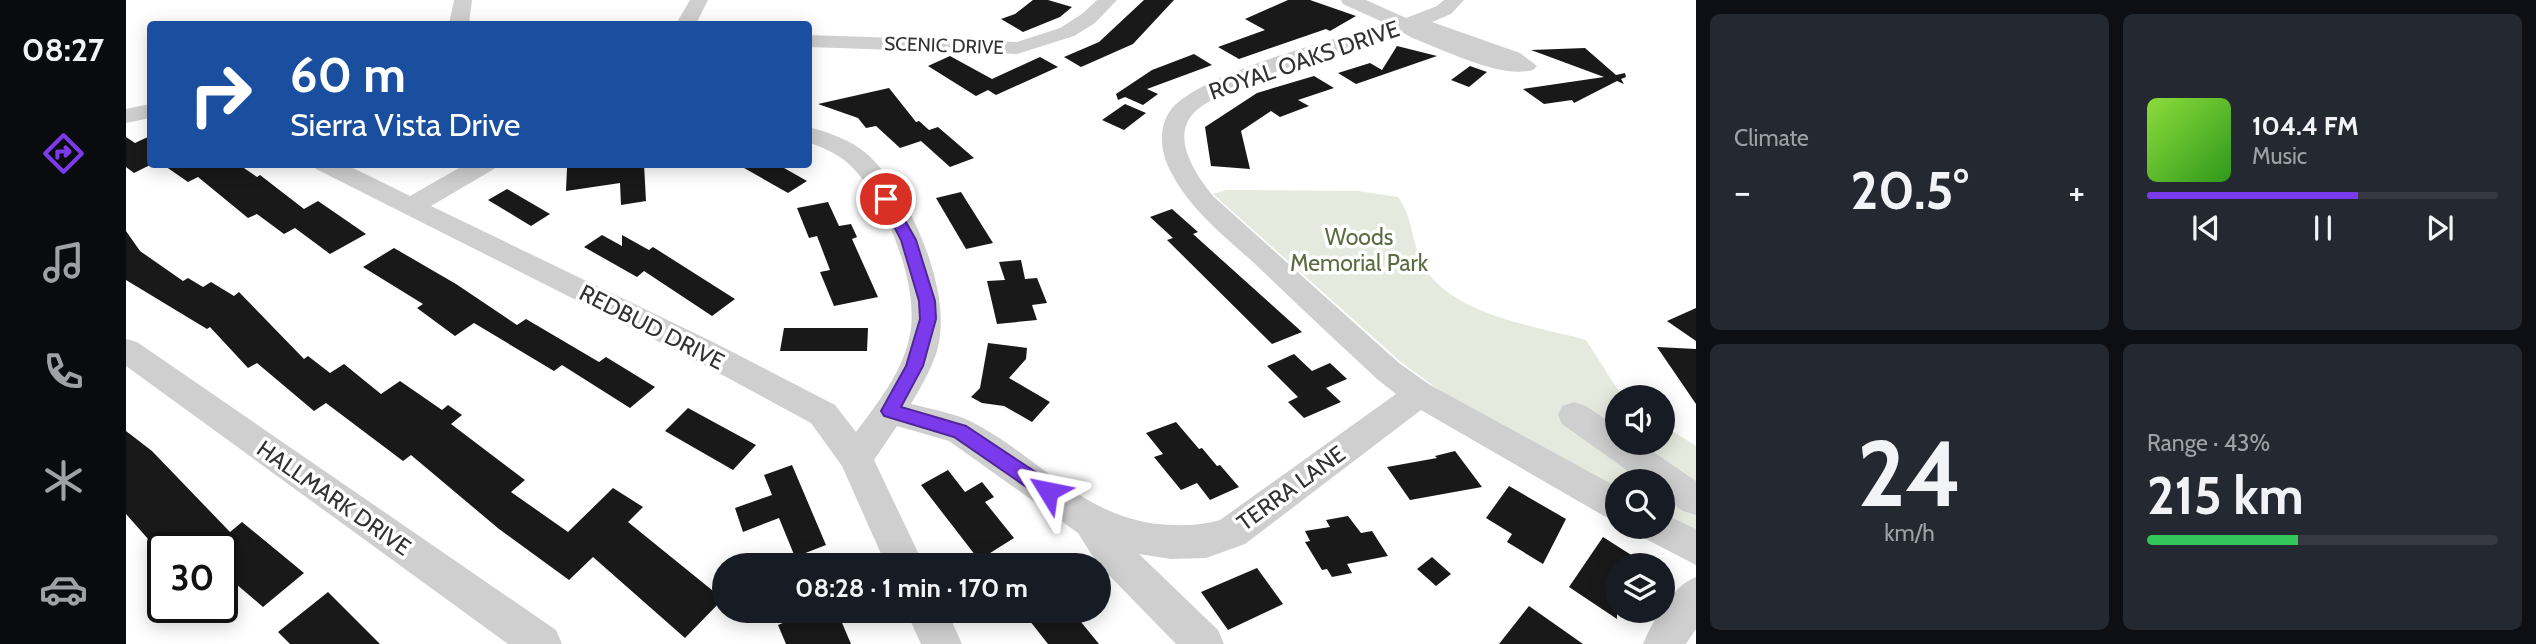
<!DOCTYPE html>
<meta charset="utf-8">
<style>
body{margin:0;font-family:Cabin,sans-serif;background:#242831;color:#f1f3f6;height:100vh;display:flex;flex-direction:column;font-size:26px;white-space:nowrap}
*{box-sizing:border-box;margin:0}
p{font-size:23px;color:#9ea1a6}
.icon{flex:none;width:38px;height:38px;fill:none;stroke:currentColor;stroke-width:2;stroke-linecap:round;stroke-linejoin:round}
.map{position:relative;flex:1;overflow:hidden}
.panel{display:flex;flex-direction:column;gap:14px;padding:14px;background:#0d0f14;width:840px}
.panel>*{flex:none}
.hud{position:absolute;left:21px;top:21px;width:665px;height:147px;border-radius:7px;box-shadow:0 4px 18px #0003;background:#1a4fa0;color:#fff;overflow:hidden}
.buttons{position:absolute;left:1479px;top:385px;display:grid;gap:14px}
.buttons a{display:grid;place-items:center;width:70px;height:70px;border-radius:50%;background:#171b24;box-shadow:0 4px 18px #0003;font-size:35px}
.speed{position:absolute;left:21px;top:532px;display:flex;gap:14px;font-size:35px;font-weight:700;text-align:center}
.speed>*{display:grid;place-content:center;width:91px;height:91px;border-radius:50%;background:#171b24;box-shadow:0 4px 18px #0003;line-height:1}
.speed .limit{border:4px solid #111;border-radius:10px;background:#fff;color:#111}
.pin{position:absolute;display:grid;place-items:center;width:60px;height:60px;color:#fff;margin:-30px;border:4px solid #fff;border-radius:50%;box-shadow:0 2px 7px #0007}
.me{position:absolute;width:77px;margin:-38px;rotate:305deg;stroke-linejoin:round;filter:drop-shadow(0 0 5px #0008)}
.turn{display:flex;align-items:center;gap:24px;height:147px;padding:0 28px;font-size:32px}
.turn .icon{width:91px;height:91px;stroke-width:2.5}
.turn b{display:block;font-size:49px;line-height:60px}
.big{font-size:52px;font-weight:800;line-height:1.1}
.panel .card{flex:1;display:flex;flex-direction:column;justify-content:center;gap:10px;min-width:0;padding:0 24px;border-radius:10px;background:#242831}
.panel .dial{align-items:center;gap:0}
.dial b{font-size:91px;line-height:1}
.song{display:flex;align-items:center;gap:21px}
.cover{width:84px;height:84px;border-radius:10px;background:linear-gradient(135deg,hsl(90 70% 55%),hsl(110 70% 35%))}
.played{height:7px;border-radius:4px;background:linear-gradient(90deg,#7c3aed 60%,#363941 60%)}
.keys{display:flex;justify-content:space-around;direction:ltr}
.heat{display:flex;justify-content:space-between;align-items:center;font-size:38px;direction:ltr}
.charge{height:10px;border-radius:5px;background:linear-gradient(90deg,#34c759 43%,#363941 0)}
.panel .tiles{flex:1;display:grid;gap:14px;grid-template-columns:repeat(2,1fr)}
.trip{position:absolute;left:586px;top:553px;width:399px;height:70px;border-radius:35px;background:#171b24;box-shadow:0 4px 18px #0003;font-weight:800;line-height:70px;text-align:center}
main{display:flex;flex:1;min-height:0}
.menu{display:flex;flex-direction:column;width:126px;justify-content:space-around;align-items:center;background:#090b0e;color:#9ea1a6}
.menu .icon{width:49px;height:49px}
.menu .active{color:#7c3aed}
.menu b{font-size:32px;color:#f1f3f6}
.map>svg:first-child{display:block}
.green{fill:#e6eade}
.building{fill:#191919}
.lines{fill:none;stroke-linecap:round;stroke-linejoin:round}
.minor{fill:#cfcfcf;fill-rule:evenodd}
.route{fill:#7c3aed;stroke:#51269a;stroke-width:2}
.labels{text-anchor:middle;stroke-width:7;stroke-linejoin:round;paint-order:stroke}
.far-street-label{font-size:19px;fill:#323232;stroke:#fff}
.street-label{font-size:23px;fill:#323232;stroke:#fff}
.park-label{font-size:23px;fill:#5b6b42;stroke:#fff}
</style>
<main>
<nav class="menu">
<b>08:27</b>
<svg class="icon active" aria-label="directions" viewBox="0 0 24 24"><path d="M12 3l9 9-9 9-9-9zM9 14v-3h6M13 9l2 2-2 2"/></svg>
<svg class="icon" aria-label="music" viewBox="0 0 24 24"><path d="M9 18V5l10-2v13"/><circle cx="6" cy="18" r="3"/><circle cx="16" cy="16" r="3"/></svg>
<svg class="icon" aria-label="phone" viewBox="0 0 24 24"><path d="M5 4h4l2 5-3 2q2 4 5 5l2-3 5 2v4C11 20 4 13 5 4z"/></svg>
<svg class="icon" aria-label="climate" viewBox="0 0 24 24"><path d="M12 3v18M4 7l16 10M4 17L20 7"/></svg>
<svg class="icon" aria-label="car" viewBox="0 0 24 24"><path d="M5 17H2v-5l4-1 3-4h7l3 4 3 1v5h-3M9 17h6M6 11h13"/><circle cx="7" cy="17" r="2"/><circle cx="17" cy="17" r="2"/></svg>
</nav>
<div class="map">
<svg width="1570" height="644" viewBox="0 0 1570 644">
<rect width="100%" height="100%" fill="#fff"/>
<path class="green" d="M1100,190L1232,191L1272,197C1287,217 1285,240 1296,262C1320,314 1409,326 1460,340L1494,393L1499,397H1491V443H1536L1537,425L1570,446V531L1537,513L1536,481H1491V488L1317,393L1275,362L1087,194Z"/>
<g class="building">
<path d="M907,0H922L946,7L934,17L897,32L875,19L889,14Z"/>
<path d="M1018,0H1048L1007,44L955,67L938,57L973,42Z"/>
<path d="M1162,0H1184L1230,16L1204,31L1200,29L1113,59L1092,47L1139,30L1119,19Z"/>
<path d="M1271,46L1311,56L1230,84L1212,73L1244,63L1256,70Z"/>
<path d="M1459,48L1490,75L1499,73L1500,77L1495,79L1498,84L1491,81L1448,103L1446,100L1418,104L1397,89L1478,77L1405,50Z"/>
<path d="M1068,54L1086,65L1021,89L1032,94L1017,105L999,97L992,100L990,94L1026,70Z"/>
<path d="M824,56L866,79L914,57L932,67L870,95L862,90L850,96L802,66Z"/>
<path d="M1344,66L1361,72L1343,87L1325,80Z"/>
<path d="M1188,76L1208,88L1172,100L1183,106L1154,117L1145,111L1115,131L1124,169L1085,166L1079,127L1131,93Z"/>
<path d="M763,88L790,122L793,121L803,130L812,127L848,158L824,167L795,141L774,148L750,126L740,128L732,118L692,104Z"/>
<path d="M999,104L1020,113L998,130L976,120Z"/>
<path d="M24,136V165L8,173L0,167V137L9,143Z"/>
<path d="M36,164H112L131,177L134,175L178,209L192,201L240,234L204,254L169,228L158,234L131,214L122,218L72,177L62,182Z"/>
<path d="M484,164H518L520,201L495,205L494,183L440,191L441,168Z"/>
<path d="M611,164H651L681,181L662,193Z"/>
<path d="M381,189L424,214L405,226L362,200Z"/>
<path d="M835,192L867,243L840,249L810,198Z"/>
<path d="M702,202L713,226L725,224L731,237L726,239L752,297L708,306L694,272L704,270L691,236L683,238L671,208Z"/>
<path d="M1046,209L1072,232L1067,234L1176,332L1146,344L1041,240L1047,238L1024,217Z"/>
<path d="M0,231L14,251L57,281L62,278L77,287L85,282L108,296L113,292L178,359L182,356L204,373L218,364L255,394L274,381L316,410L322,405L336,415L325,424L399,480L385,492L442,532L487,488L517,507L502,522L597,599L559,638L467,557L443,580L373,529L285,455L277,461L200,403L188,411L131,363L122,368L84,327L81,329L0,280Z"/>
<path d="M476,235L496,246V235L523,250L527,247L609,299L586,316L518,271L511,277L458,247Z"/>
<path d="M268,248L330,284L391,325L400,319L473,362L480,357L529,387L504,408L436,365L428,371L348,323L329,336L291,308L297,304L237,267Z"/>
<path d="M895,260L899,279L911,278L921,303L906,305L911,320L871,324L861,281L879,280L873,262Z"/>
<path d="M1570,308V341L1541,321Z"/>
<path d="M658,328H742L741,351H654Z"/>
<path d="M862,343L901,348L900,359L883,378L924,402L906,422L878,406L856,403L845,397L854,388Z"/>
<path d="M1531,347L1570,349V404Z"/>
<path d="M1168,354L1186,371L1204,363L1221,379L1200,388L1215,402L1178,418L1162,402L1172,397L1141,366Z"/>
<path d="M562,408L630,445L607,470L539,431Z"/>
<path d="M1050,422L1073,449L1076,448L1091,466L1094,465L1113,487L1084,500L1071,483L1055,490L1028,457L1037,454L1020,433Z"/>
<path d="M0,431L26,451L104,532L116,522L178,573L137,607L96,572V548H30L0,514Z"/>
<path d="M1329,451L1356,487L1284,500L1261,467L1311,458L1309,456Z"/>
<path d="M666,465L700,545L669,557L653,518L617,532L609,508L646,495L638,475Z"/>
<path d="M822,470L839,492L856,482L868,497L859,502L888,538L853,560L795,485Z"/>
<path d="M1383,486L1440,519L1417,564L1381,542L1386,534L1360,518Z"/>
<path d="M1222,516L1235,533L1246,531L1262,556L1221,564L1226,573L1206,577L1201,569L1196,570L1179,542L1184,541L1179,531L1204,527L1200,520Z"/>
<path d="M1477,537L1521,565H1491V619L1443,587Z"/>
<path d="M1306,557L1325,574L1310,586L1291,569Z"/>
<path d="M1131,568L1157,604L1102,630L1075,592Z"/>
<path d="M202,592L254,644H164L152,632Z"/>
<path d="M1403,606L1457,644H1373Z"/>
<path d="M685,611H711L725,644H660L652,625Z"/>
<path d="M896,611H946L973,644H922Z"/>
</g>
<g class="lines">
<g class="minor">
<path d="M328,0H346L343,24H323Z"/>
<path d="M564,0H582L570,24H550Z"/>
<path d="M971,0H991L969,23L948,36L891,54L682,47V35L891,42L934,28L956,14Z"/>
<path d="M1215,0H1240L1280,18L1311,6L1318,0H1338L1325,14L1306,22L1394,53L1411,66L1407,70C1374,79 1319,50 1286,38L1276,32C1233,45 1091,84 1066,115C1045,140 1072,178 1088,197L1273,363L1304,385L1491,487V521L1478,516L1295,410L1119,544L1080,558L1045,559L1013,554L1092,630L1098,644H1050L971,563L952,533L823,441L771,426L748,460L798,565H760L716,466L685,423L565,358L190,169L187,164H219L284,196L340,164H371L368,169L305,206L587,342L709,405L730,432C751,404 775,374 783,339C796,290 760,200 725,166C713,154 697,148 682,142V127C702,132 725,140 741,154C782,191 821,280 814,335C812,359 797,383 785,404C805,409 828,413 846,422C912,456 953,514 1031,524C1052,526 1074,526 1094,520L1270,394L1251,379C1210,341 1169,302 1128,263C1098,236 1065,210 1046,174C1034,153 1030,124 1049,105C1086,70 1209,39 1261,24L1217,4Z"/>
<path d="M24,104V118L0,123V109Z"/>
<path d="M0,339L11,342L430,630L436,644H382L0,366Z"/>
<path d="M1448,402L1460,406L1491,427V443H1514L1570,481V515L1557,511L1536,496V481H1516L1436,424L1432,415L1436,406Z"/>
<path d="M1536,513L1570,529V565L1518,538L1513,527H1536Z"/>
<path d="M1570,577V629L1560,644H1517C1527,620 1546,586 1570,577Z"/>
<path d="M780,611H821L836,644H795Z"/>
</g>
</g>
<path class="route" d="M760,195L767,199L790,240L809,301L810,319L797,366L775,407L840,426L929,485L931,491L929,497L922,499L915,497L828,437L758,416L755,411L780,366L794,319L793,301L775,240L754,199Z"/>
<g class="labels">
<g class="far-street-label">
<text transform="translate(818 45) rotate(2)" y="7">SCENIC DRIVE</text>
</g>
<g class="street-label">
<text transform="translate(1178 60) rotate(-19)" y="8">ROYAL OAKS DRIVE</text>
<text transform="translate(526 327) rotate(27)" y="8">REDBUD DRIVE</text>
<text transform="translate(1165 488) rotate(-36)" y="8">TERRA LANE</text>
<text transform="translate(208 498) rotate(35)" y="8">HALLMARK DRIVE</text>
</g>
<g class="park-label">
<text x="1233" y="245">Woods<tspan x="1233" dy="26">Memorial Park</tspan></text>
</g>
</g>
</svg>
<div class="buttons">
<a><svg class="icon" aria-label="sound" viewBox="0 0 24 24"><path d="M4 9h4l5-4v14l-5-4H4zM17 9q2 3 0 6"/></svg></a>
<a><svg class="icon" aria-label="search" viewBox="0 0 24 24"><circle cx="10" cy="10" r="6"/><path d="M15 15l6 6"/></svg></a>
<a><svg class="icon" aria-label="layers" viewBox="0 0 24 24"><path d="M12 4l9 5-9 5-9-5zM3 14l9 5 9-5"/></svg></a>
</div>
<div class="speed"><div class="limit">30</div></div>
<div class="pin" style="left:760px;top:199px;background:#d93025"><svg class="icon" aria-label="arrive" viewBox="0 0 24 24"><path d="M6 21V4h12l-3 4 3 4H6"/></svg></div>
<svg class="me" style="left:922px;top:491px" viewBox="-20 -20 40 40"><path d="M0-17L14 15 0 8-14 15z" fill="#7c3aed" stroke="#fff" stroke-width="4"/></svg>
<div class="trip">08:28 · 1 min · 170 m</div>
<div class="hud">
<div class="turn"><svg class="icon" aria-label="right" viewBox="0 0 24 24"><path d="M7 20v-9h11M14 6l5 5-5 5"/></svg><div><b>60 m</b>Sierra Vista Drive</div></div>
</div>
</div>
<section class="panel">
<div class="tiles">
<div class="card"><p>Climate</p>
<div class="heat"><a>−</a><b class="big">20.5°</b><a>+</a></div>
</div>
<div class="card">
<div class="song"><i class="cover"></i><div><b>104.4 FM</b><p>Music</p></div></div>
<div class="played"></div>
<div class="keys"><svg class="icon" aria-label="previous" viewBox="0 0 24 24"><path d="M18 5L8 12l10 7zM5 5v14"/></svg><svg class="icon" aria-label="pause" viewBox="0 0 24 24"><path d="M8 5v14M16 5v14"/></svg><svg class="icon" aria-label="next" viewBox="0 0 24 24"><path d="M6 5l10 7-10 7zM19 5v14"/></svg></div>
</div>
<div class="card dial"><b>24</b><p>km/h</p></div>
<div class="card"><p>Range · 43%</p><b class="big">215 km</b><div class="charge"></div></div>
</div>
</section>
</main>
